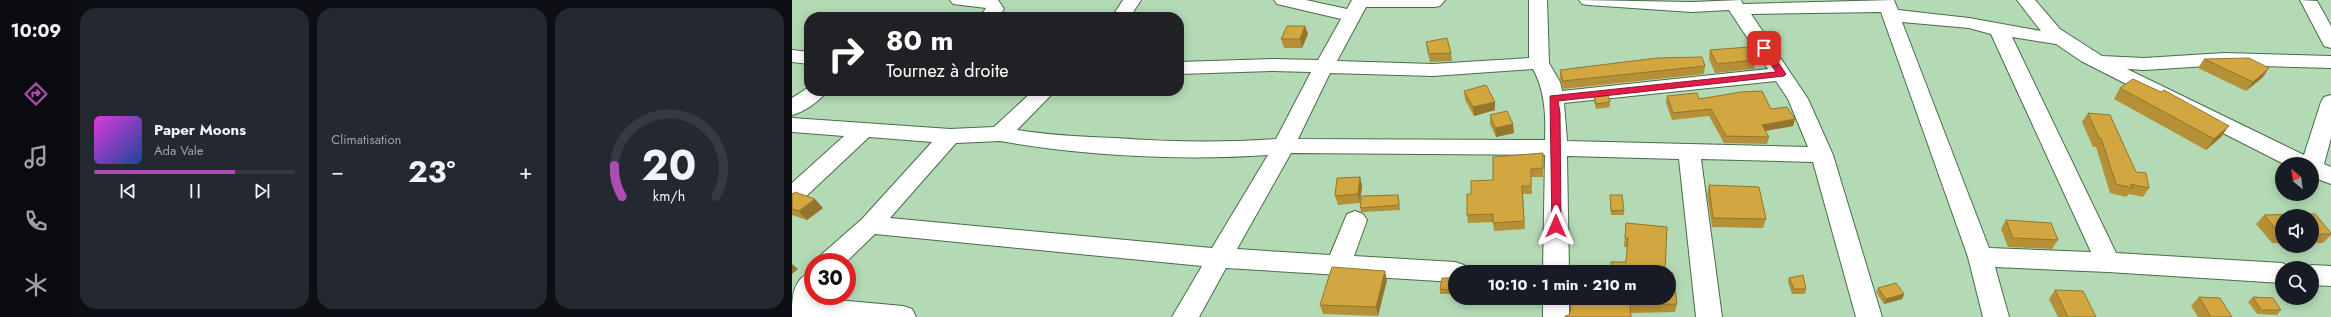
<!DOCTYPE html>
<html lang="fr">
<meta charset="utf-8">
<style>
body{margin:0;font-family:Jost,sans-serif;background:#242831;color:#f1f3f6;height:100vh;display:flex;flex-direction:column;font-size:15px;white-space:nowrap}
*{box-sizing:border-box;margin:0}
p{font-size:13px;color:#9ea1a6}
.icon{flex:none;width:22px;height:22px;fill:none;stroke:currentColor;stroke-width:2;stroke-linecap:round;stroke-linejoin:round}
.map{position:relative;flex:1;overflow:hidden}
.side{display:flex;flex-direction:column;gap:8px;padding:8px;background:#0d0f14;width:720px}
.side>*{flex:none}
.hud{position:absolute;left:12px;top:12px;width:380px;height:84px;border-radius:16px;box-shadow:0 2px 10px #0003;background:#202124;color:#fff;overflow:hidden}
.needle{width:26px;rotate:331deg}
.buttons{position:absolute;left:1483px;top:157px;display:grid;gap:8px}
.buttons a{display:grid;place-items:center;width:44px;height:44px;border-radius:50%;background:#171b24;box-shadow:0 2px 10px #0003;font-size:20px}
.speed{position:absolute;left:12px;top:253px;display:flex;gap:8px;font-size:20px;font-weight:700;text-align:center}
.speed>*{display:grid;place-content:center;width:52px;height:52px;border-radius:50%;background:#171b24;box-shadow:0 2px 10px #0003;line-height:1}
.speed .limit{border:6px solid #d22;background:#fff;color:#111}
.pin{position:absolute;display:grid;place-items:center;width:34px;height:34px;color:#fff;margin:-17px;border-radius:8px;box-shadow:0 2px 6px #0006}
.me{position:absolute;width:44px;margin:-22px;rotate:0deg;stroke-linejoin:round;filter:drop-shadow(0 0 3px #0008)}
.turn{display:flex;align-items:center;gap:14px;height:84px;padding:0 16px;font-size:18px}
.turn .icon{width:52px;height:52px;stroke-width:2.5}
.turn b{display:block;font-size:28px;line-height:34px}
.big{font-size:30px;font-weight:700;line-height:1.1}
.side .widget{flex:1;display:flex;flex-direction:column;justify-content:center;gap:6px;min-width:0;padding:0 14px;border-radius:16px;background:#242831}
.side .dial{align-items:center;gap:0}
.dial svg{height:104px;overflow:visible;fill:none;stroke:#363941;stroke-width:7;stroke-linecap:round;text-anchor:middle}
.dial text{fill:#f1f3f6;stroke:none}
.song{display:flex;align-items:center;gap:12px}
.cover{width:48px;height:48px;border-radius:6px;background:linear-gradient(135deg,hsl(300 70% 55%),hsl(220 70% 35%))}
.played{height:4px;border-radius:2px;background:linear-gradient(90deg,#ae4cb3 70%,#363941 70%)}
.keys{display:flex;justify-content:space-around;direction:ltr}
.heat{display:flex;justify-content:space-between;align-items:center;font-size:22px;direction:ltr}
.side .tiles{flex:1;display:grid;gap:8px;grid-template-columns:repeat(3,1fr)}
.trip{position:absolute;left:656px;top:265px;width:228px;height:40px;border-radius:20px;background:#171b24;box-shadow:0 2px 10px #0003;font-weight:700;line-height:40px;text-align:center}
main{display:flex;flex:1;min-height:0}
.tab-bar{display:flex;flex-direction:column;width:72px;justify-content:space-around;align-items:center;background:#090b0e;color:#9ea1a6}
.tab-bar .icon{width:28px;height:28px}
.tab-bar .on{color:#ae4cb3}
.tab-bar b{font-size:18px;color:#f1f3f6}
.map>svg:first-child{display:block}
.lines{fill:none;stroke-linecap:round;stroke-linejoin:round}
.minor-casing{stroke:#496c4a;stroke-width:2}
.minor{fill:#fff;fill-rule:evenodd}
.wall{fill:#b59037}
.shaded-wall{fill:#93752d}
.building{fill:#d2a740;stroke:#93752d}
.route{fill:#e11d48;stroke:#92132f}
</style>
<main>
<nav class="tab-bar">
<b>10:09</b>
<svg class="icon on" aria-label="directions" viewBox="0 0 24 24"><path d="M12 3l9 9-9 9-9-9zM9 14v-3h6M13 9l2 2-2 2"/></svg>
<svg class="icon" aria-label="music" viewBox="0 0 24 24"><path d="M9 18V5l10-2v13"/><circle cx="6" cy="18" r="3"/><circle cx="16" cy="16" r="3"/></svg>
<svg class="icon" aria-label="phone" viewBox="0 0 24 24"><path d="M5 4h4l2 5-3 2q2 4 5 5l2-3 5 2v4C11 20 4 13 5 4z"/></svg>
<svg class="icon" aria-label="climate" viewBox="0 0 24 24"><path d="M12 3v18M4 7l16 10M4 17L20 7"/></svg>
</nav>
<section class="side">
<div class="tiles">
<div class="widget">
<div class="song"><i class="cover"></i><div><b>Paper Moons</b><p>Ada Vale</p></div></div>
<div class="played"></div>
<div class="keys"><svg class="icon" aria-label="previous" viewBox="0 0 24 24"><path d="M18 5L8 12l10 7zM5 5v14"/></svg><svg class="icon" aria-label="pause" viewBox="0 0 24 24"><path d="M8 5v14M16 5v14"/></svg><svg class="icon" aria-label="next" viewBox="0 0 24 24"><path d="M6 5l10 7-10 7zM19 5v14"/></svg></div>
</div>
<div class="widget"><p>Climatisation</p>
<div class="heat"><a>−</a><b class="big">23°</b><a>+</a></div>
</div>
<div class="widget dial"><svg viewBox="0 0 100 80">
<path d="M14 69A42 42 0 1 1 86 69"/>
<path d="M14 69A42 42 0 0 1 8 45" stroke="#ae4cb3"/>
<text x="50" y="56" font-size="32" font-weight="700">20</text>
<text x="50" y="72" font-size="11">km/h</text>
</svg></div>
</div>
</section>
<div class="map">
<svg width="1539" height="317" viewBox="0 0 1539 317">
<rect width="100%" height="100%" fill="#b3dab4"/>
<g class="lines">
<defs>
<g id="minor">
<path d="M158,0H206L212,9L206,17H188L194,8L161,4Z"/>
<path d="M331,0H349L338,17H320Z"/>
<path d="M482,0H514L555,9L560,0H653L648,6L642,7H574L545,61L641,64L737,58V0H755L757,63L768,82L770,91L976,69L937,10L900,12L796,5L790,4L787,0L900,2L949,0L951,4L1102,0L1106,10L1177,18L1249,31L1225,0H1243L1268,29L1310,56L1352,58L1432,53L1539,56V68L1432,65L1352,70L1335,69L1512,155L1529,102L1532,97L1539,95V138L1532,164L1539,167V184L1520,177V164H1492L1289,61L1264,44L1220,37L1324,253L1490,263L1500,268H1490V283L1316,272L1203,267L1217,317H1191L1176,257L1089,12L959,14L1016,99L1041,155L1090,317H1064L1021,162L909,159L930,317H904L887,159L775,156L777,272H751L753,155L499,153L445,249L538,255L555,214L563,211L571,214L575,220L562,256L663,262L672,265L676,272H663V282L434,268L407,317H380L410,266L83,234L54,262H26L29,255L70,219L140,142L77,137L8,202L0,204V183L52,136L0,132V118L158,129L202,127L241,91H263L225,130C257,135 290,137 323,138C377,142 430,143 484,139L519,72L481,71L387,74V62L481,59L526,60L549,19L485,4ZM1110,22L1177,28L1199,34L1299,252L1197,248ZM741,69C753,91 754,115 753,140L506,139L538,73L641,76ZM984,81L996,99L1016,147L775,141L772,103ZM208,141C291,156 392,161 476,155L420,248L98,218L164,143Z"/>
<path d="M1508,0L1525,1L1539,26V48L1532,46L1530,42Z"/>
<path d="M0,50L17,52V64L0,62Z"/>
<path d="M17,87V91H35C28,101 12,112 0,115V98Z"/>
<path d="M1520,265L1539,266V286L1520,285V268H1511Z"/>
<path d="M21,271V296H24L23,298L111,306L120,309L124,317H0C0,297 0,279 21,271Z"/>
<rect x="751" y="298" width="26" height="19"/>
</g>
</defs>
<use href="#minor" class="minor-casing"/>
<use href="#minor" class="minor"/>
</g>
<g class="wall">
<path d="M513,26L516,34L510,48H492L489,39Z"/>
<path d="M634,42L659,53L660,61L638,62L635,50Z"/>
<path d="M918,50L964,60L962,69L923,73L917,59Z"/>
<path d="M1412,59L1471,77L1454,91L1406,68Z"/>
<path d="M913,66L912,74L771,89L768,79V70Z"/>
<path d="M1328,88L1429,137L1414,150L1322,99Z"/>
<path d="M672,91L703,110L682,116L673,100Z"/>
<path d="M875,96L907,99L979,109L1003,119L1001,126L973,131L977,137L975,144L932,143L917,116L880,120L874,103Z"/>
<path d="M802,97L818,102V107L804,109L802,101Z"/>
<path d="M1296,113L1357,188L1351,197L1337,194L1334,197L1318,193L1304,147H1301L1290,122Z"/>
<path d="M698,115L722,133L704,137L698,124Z"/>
<path d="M751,153V177H739L740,194H731L733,229L702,231L701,222L676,223L675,215L679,194L701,180Z"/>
<path d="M568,177L570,186L568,203L546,205L543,196Z"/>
<path d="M917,185L974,219L971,228L920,227L915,194Z"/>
<path d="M0,194L31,208L15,220L0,215Z"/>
<path d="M818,195L832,210V215H819Z"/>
<path d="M607,199L608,210L571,212H569L568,207Z"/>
<path d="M1523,214L1539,233V235L1531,243H1520V216H1490V243H1480L1464,224L1472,215Z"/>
<path d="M1214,220L1266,240L1260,249L1216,247L1209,229Z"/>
<path d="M834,223L873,272H818L819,262H834L835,247H832Z"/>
<path d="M663,278V289L662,294H648V289Z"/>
<path d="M997,278L1014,289L1013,294H1000L996,282Z"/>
<path d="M595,280L586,316L531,314L528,305Z"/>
<path d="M1086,288L1112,294L1110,299L1092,304L1084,292Z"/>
<path d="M1263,290L1304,317H1266L1257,299Z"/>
<path d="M1407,297L1440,317H1406L1399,306Z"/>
<path d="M1461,297L1489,310L1485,315L1465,314L1456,302Z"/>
<path d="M778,298H877L885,304L883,312L839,313L777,315L778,310Z"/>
</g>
<g class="shaded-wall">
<path d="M513,26L516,34L510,48L508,39Z"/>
<path d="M1477,68L1471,77L1454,91L1461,82Z"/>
<path d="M703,102V110L682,116L681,107Z"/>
<path d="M1003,119L1001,126L968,132L970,125Z"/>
<path d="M721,124L722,133L704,137L703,128Z"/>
<path d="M1437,126L1429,137L1414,150L1422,139Z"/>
<path d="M568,177L570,186L568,203L566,194Z"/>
<path d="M23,199L31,208L15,220L7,211Z"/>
<path d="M0,264L6,269L0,274Z"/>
<path d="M593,271L595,280L586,316L584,307Z"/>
<path d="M663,280V289L662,294L661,290Z"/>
<path d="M1112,294L1110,299L1092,304L1094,299Z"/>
</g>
<g class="building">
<path d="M495,26H513L508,39H489Z"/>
<path d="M655,38L659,53L637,54L634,42Z"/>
<path d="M957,47L964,60L925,64L918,50Z"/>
<path d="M910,57L913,66L771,81L768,70L865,58Z"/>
<path d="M1457,58L1477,68L1461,82L1412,59Z"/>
<path d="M1341,79L1369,92L1372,90L1437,126L1422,139L1328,88Z"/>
<path d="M694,85L703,102L681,107L672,91Z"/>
<path d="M970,91L979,109L995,107L1003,119L970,125L977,137L934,136L919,109L881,113L875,96L905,93L907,99L949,92Z"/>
<path d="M816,95L818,102L804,104L802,97Z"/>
<path d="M715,111L721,124L703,128L698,115Z"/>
<path d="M1296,113L1318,115L1344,172L1354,173L1357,188L1338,184L1341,188L1324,184L1309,138H1307Z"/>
<path d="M751,153V168L739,169V186H730L732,221L701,223V214L675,215V194H679V181L701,180V157Z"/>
<path d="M568,177L566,194L543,196L545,178Z"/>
<path d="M917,185L967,187L974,219L921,218Z"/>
<path d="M3,192L23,199L7,211L0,209V194Z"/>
<path d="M606,195L607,205L570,208L568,207L570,196Z"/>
<path d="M818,195H830L832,210L819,211Z"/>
<path d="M1523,214L1539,233V234H1520V216H1490V234H1488L1472,215Z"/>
<path d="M1214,220L1259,223L1266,240L1221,238Z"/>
<path d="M834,223L875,227L873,272H820L819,262H834L836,238H833Z"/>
<path d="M540,267L593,271L584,307L528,305Z"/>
<path d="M877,273H881L885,304L838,305L839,317H773V316L777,315L779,308L778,298H877Z"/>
<path d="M1011,275L1014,289H1002L997,278Z"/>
<path d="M650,278H663L661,290L648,289Z"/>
<path d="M1104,283L1112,294L1094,299L1086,288Z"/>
<path d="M1263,290L1291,291L1304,317H1276Z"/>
<path d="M1407,297L1428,298L1440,317H1419Z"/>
<path d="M1461,297L1481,298L1489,310H1469Z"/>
</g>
<path class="route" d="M970,46H975L994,74L992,76L766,101L768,113L769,226L764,230L760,229L758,96L984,72L968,48Z"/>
</svg>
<div class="buttons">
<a><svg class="needle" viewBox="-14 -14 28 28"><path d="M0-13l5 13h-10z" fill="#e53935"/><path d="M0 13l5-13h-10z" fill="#9ea1a6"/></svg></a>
<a><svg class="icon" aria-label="sound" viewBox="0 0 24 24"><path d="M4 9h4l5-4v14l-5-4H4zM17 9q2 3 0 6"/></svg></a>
<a><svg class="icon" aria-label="search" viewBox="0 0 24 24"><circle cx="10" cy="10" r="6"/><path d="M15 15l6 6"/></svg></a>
</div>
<div class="speed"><div class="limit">30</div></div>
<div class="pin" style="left:972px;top:48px;background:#d93025"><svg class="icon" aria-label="arrive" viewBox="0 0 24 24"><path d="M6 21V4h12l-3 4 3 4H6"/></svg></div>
<svg class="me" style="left:764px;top:226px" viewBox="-20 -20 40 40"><path d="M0-17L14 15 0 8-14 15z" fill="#e11d48" stroke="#fff" stroke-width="4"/></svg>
<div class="trip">10:10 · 1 min · 210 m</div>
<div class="hud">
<div class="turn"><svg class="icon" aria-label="right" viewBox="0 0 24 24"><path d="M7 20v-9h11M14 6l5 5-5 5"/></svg><div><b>80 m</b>Tournez à droite</div></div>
</div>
</div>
</main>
